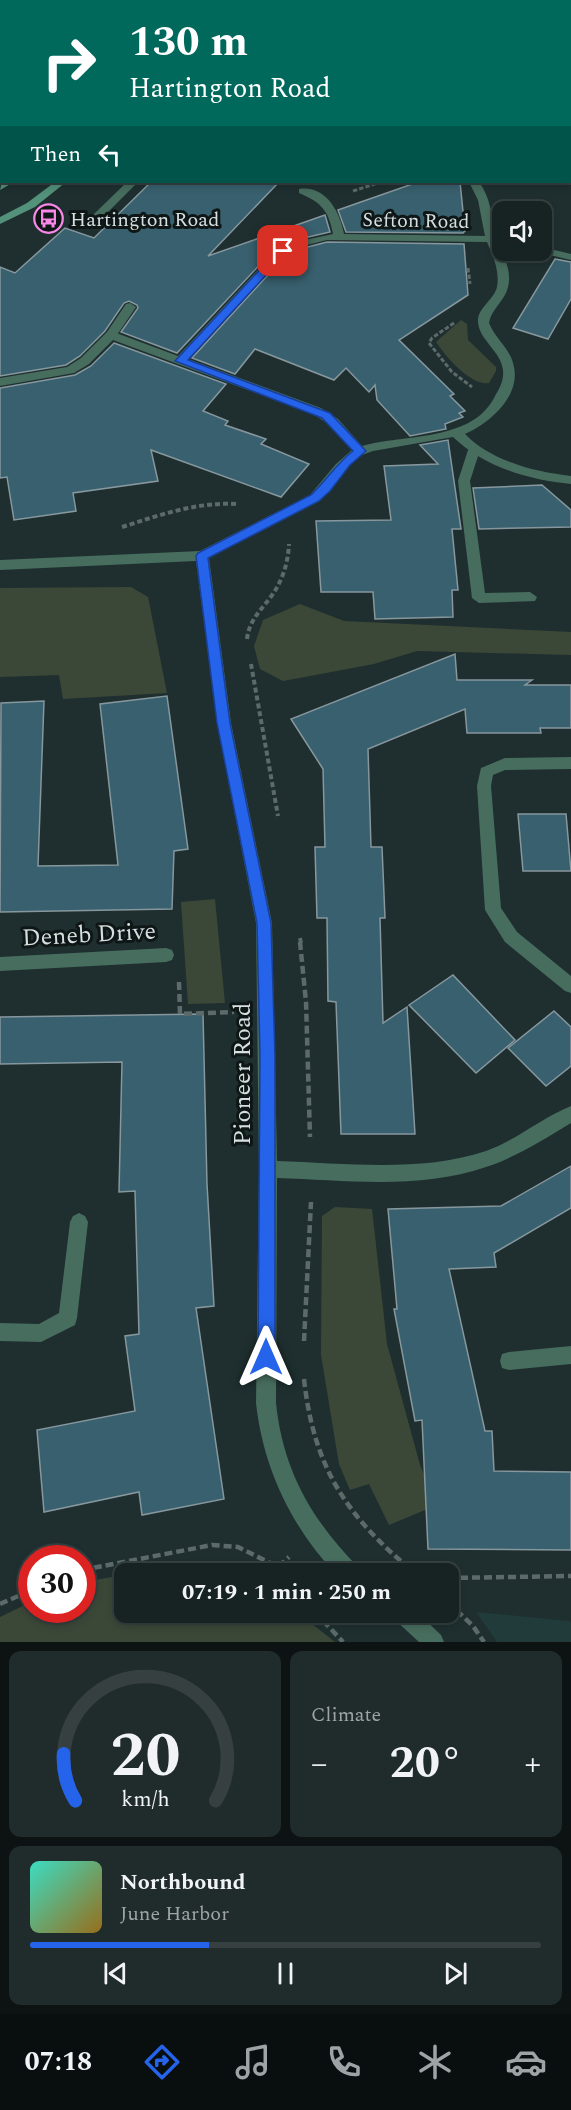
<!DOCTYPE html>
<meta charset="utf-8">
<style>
body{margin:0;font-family:Spectral,serif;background:#202b2b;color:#f1f3f6;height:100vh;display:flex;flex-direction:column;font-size:22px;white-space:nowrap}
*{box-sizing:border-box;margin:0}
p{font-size:20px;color:#9ea4a6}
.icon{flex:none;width:33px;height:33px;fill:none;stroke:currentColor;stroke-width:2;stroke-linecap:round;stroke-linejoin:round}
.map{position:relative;height:1642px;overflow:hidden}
.drawer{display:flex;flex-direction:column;gap:9px;padding:9px;background:#0d1313;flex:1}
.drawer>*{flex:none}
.banner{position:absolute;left:0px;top:0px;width:572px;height:183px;box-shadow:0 3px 9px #0003,0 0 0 2px #364041;background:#00695c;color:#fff;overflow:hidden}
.controls{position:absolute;left:492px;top:201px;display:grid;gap:12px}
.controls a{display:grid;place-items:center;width:60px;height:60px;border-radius:12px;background:#172323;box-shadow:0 3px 9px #0003,0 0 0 2px #364041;font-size:30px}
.speed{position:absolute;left:18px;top:1545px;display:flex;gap:12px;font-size:30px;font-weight:700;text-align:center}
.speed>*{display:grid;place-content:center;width:78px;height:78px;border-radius:50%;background:#172323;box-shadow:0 3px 9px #0003,0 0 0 2px #364041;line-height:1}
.speed .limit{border:9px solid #d22;background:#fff;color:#111}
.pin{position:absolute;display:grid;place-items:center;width:51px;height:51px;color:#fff;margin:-26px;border-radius:12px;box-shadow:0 3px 9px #0006}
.me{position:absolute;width:66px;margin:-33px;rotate:0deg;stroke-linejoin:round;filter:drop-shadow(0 0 4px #0008)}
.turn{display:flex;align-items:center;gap:21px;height:126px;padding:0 30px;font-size:27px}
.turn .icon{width:78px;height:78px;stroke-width:2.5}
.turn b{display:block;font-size:42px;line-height:51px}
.then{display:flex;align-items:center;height:57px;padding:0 30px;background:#0003;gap:12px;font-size:22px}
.big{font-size:45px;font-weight:700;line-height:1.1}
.drawer .card{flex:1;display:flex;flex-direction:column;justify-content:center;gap:9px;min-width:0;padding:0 21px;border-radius:12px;background:#202b2b}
.drawer .dial{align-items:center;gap:0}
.dial svg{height:156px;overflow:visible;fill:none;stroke:#364041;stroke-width:7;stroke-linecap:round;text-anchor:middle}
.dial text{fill:#f1f3f6;stroke:none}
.song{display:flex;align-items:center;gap:18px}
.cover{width:72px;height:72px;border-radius:9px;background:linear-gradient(135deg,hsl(170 70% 55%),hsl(40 70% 35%))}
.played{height:6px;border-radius:3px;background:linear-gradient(90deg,#2563eb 35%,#364041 35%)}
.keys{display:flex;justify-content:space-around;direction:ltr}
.heat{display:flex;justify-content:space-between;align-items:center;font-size:33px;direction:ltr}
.drawer .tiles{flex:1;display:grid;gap:9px;grid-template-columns:1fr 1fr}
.card:last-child{grid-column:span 2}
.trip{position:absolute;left:114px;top:1563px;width:345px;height:60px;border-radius:12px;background:#172323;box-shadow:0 3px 9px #0003,0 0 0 2px #364041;font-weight:700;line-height:60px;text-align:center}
.tab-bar{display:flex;height:96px;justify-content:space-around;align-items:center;background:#090e0e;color:#9ea4a6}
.tab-bar .icon{width:42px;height:42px}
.tab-bar .on{color:#2563eb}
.tab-bar b{font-size:27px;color:#f1f3f6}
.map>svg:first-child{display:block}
.built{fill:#213a3a}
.green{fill:#3b4838}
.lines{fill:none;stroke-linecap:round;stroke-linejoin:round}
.stream{fill:#5c748e;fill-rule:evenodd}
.building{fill:#39606e;stroke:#86979e;stroke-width:1.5}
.path-far2{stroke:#5c6a6a;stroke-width:3;stroke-dasharray:4.5 2;stroke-linecap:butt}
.path-far1{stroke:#5c6a6a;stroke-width:4;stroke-dasharray:5 3;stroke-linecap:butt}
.path{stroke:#5c6a6a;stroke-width:4.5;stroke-dasharray:8 4;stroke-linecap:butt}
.lane{fill:#476d5e;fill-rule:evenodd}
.street{fill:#476d5e;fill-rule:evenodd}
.secondary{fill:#53917a;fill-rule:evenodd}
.route{fill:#2563eb;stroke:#184099;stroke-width:1.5}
.labels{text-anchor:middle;stroke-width:6;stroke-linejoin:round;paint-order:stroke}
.far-poi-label{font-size:20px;fill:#d5dfdf;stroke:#0f1616;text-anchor:start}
.far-street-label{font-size:20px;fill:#d5dfdf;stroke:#0f1616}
.street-label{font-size:24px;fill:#d5dfdf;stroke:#0f1616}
</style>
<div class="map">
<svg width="571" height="1642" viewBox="0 0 571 1642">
<rect width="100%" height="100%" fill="#1f2f2f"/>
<path class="built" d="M476,1612L569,1621L571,1623V1642H497Z"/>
<g class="green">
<path d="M0,0H197L2,2L0,143Z"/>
<path d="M461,320L467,324L468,340L496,367V371L489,383C471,386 446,357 436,342Z"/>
<path d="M131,587L148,597L167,693L63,699L59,675L0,677V588Z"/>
<path d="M300,604L344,621L571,632V655L417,651L374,664L283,681L260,669L254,646L263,620Z"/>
<path d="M215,899L225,1003L188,1004L181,902Z"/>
<path d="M335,1207L372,1209L387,1344L420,1465L437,1505L389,1525L369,1484L350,1490L339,1464L321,1355L322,1216Z"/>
<path d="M195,1565L240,1566L257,1573H138Z"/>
<path d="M124,1575V1612L298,1613L335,1642H0V1617L31,1602L32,1610H82L83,1582Z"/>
</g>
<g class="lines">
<g class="stream">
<path d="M97,0H106L96,2Z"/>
<path d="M2,72V78L0,79V73Z"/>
</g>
</g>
<g class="building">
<path d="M151,182H279L208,256L325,215L330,232L291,241L267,257L177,353L121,332L138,308L137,305L129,301L124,303L105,331L80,356L66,365L0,376V267L15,273L65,228L94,238Z"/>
<path d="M418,182H460L465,231L463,233L346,232L338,210Z"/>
<path d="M327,242L464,244L468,295L399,340L454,394L450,396L465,411L459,413L463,417L445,424L446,429L410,436L377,400L375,385L369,392L346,368L334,380L255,349L235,374L192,358L277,265L300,249Z"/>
<path d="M555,259L571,262V299L548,339L513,328Z"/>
<path d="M114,343L226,384L203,411L228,421L225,425L266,439L261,444L309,464L281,497L151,450L158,481L73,493L76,511L14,520L7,477L0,478V388L75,375L91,366Z"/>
<path d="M448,440L461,529H452L458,590H452L453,617L375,619L373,592H321L316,521L391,520L384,466L438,464L420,445Z"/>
<path d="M542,485L571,510V527L479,529L473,488Z"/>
<path d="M455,654L457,680H532L525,685H571V728H540L541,733H467L465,709L368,749L371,847H382L385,918H380L383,1023L407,1007L415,1134H341L336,1002L328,1001L327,918H317L315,847H325L323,769L291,719Z"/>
<path d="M167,696L188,849L174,851L172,909L0,912L1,703L44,701L38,866L118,865L100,704Z"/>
<path d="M518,814H566L571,871H523Z"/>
<path d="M453,975L515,1040L476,1073L409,1005Z"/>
<path d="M554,1011L571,1027V1066L546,1086L508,1048Z"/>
<path d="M203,1014L207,1184L214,1306L196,1308L224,1499L142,1515L139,1492L44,1512L37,1430L135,1411L125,1336L139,1334L135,1191L119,1192L122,1062L0,1064V1017Z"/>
<path d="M571,1166V1208L494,1253L496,1267L449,1269L485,1431H492L494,1471L571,1472V1550L428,1549L422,1420L415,1421L394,1309H397L388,1209L501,1206Z"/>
</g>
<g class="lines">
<g class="path-far2">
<path d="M214,0L219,2"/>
<path d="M353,191L381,182"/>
<path d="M468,268L470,284"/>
<path d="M454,323L432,338L429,343L452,372L472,387"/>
</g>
<g class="path-far1">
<path d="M122,527C160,515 196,502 236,504"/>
<path d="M247,639C249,621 260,611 270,598C282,582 288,564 289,544"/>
<path d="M251,664L278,816"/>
<path d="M300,938L301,943"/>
</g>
<g class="path">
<path d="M300,942L306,1002L310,1137"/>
<path d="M179,982L180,1014L234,1012"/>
<path d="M304,1341L311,1202"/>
<path d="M304,1379C314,1469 347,1517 416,1574"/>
<path d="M82,1570L212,1545L238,1547L278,1567L289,1557"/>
<path d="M448,1578L571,1576"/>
<path d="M448,1602L473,1626L484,1642"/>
<path d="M0,1604L32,1590"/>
<path d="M315,1612L343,1642"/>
</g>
<g class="lane">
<path d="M127,182H138L101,219H93V215Z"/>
<path d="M130,303L136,307L115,338H107V332L126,304Z"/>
<path d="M474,446L480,450L470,481L485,593L530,592L537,597L535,601L479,603L472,598L458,481L468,450Z"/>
<path d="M166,948L172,950L174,955L172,960L166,962L0,971V957Z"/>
<path d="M79,1213L85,1216L88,1222L77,1318L75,1325L41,1342L0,1341V1323L39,1324L59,1313L70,1222L73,1216Z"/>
<path d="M571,1346V1364L509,1370L502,1368L500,1361L502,1354L509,1352Z"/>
</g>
<g class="street">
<path d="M517,0H533L534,2H518Z"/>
<path d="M552,0H562L552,2Z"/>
<rect x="570" y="6" width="1" height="6"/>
<rect x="570" y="88" width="1" height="7"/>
<path d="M570,117H571L570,124Z"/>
<path d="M469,182H479C491,198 491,215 496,234C500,251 513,268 508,287C505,301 491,309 489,323C495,338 509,348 513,363C523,395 490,423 465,434C491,461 535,472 571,476V484C529,480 484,467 453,437L373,451L362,455L350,464L320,501L209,558L231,723L272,923L277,1161C345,1163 420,1173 486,1151C517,1140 541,1118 571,1106V1123C543,1140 516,1157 486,1167C420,1190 345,1180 277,1178L276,1403C283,1470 311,1519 358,1567L361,1574H336C291,1527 263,1467 256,1403L259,1169L256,923L217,723L196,561L0,570V560L200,551L310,495L336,464L352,450L330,425L313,414L113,340L89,364L74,373L0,386V378L67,367L81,358L107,332L111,331L178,356L268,259L291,243L333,234C329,211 321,202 299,193V189C326,185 340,212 344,234L485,236L478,200ZM327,240L487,242C493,256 500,271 497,287C494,300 477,308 478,322C479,340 501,351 503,370C504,380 500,388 495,396C473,442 404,434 362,446L338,419L321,408L188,359L276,263L299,247Z"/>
<path d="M542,247L571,254V260L537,252L536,250H542Z"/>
<path d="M571,757V769L505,770L493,775L491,786L501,908L517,932L571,976V993L565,991L505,942L485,910L477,786L481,768L505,758Z"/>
<path d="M391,1612H417L441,1635L444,1642H419L394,1619Z"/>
</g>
<g class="secondary">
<path d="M247,0H257L247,2Z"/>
<path d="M2,182H14L0,190Z"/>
<path d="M55,182H66L35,207L0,224V217L27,203Z"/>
</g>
</g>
<path class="route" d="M279,249L288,251L188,360L330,413L366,451L350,465L330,491L319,501L208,558L230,723L271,923L275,1056V1357L272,1363L266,1365L260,1363L258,1357L260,1056L257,923L217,723L196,556L198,553L311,495C326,481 337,463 353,451L322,418L175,361Z"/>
<defs>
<symbol id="bus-ring" viewBox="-11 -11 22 22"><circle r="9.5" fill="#0f1616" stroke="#f987e8" stroke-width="1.5"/><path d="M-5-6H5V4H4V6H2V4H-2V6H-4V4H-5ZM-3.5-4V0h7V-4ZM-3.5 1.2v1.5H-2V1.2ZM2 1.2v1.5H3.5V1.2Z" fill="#f987e8"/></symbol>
</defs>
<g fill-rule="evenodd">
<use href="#bus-ring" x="32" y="202" width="33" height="33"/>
</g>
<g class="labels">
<g class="far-poi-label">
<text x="70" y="226">Hartington Road</text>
</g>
<g class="far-street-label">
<text transform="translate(416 220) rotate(1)" y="7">Sefton Road</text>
</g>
<g class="street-label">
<text transform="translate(89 934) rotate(-3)" y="8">Deneb Drive</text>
<text transform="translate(242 1074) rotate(-90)" y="8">Pioneer Road</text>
</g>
</g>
</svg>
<div class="controls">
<a><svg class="icon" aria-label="sound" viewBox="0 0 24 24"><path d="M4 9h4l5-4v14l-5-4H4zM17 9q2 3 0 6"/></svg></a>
</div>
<div class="speed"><div class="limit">30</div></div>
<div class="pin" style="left:283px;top:251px;background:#d93025"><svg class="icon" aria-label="arrive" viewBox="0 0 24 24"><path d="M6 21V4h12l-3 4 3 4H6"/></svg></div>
<svg class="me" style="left:266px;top:1357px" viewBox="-20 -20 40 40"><path d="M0-17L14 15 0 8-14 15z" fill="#2563eb" stroke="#fff" stroke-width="4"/></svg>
<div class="trip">07:19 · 1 min · 250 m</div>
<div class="banner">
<div class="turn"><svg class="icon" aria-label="right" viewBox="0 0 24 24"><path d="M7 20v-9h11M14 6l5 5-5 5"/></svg><div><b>130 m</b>Hartington Road</div></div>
<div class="then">Then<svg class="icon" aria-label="left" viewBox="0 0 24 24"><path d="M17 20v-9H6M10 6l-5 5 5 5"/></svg></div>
</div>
</div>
<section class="drawer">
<div class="tiles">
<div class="card dial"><svg viewBox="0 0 100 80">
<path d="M14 69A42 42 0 1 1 86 69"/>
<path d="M14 69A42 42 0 0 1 8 45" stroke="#2563eb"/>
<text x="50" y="56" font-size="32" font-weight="700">20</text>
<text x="50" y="72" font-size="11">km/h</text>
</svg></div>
<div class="card"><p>Climate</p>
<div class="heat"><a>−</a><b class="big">20°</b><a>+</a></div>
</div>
<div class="card">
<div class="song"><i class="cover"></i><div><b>Northbound</b><p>June Harbor</p></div></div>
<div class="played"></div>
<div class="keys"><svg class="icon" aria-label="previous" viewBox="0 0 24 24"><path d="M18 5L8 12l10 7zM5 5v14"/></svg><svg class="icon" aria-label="pause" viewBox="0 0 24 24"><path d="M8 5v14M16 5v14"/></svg><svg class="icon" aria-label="next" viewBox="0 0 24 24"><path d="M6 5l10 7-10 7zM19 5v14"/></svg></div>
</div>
</div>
</section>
<nav class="tab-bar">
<b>07:18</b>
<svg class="icon on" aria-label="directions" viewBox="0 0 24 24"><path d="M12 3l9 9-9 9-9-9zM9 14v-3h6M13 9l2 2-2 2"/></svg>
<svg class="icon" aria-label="music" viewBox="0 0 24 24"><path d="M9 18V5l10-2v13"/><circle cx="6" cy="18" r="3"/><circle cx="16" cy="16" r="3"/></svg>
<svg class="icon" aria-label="phone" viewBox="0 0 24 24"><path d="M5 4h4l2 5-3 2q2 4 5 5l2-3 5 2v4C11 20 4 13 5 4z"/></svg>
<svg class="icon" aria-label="climate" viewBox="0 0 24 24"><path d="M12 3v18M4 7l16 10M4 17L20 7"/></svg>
<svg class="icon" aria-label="car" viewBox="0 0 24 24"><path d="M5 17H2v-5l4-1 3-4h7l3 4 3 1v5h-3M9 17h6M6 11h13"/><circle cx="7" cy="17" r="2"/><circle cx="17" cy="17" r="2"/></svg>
</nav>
